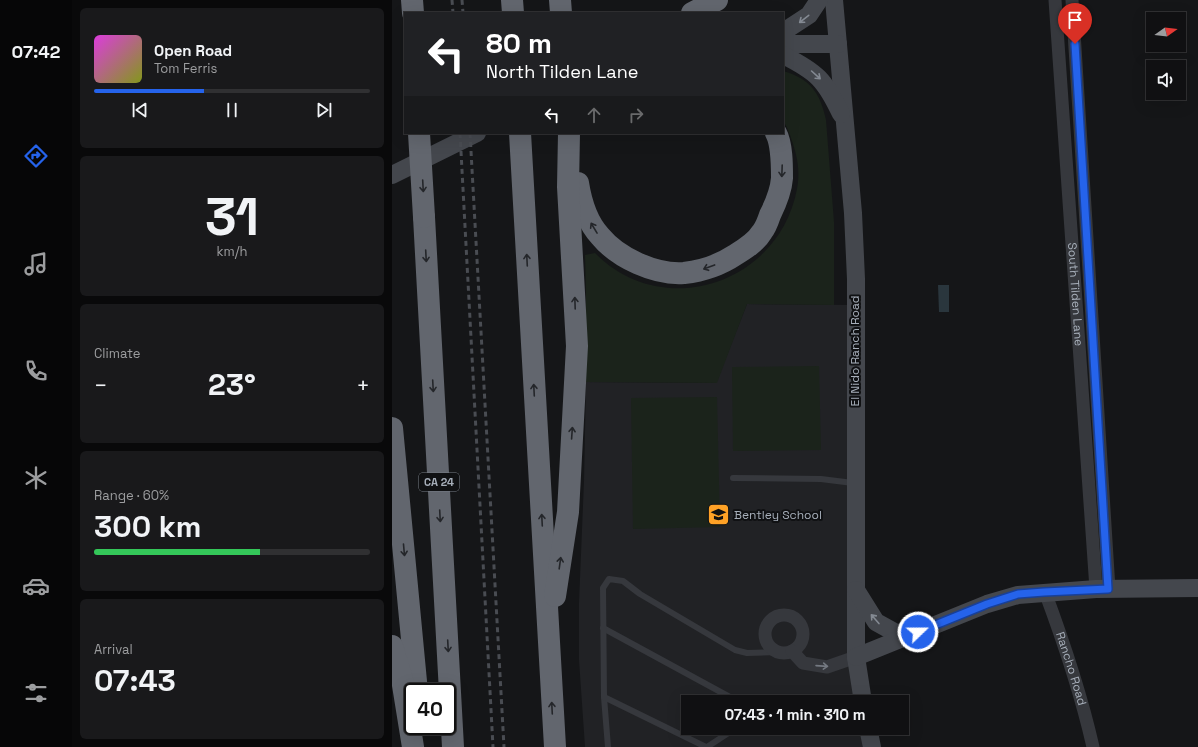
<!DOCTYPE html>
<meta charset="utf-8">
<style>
body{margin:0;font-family:"Space Grotesk",sans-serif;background:#19191b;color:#f1f3f6;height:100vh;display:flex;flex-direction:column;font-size:15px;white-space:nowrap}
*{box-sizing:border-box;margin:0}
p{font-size:13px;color:#9c9d9f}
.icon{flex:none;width:22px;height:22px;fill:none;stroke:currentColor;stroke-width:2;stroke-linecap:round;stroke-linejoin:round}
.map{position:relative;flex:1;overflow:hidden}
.sheet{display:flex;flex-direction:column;gap:8px;padding:8px;background:#09090a;width:320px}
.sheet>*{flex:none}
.top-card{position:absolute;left:12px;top:12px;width:380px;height:122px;border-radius:0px;box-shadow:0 4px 16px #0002,0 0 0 1px #303032;background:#202124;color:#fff;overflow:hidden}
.needle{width:26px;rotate:76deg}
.controls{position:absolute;left:754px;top:12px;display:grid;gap:8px}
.controls a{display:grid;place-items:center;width:40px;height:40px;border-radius:0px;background:#101012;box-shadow:0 4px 16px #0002,0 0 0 1px #303032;font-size:20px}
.speed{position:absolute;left:12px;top:683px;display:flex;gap:8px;font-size:20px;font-weight:700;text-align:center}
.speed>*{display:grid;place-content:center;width:52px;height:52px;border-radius:50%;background:#101012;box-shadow:0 4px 16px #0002,0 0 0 1px #303032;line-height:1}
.speed .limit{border:2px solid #111;border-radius:6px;background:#fff;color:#111}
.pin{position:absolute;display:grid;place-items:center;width:34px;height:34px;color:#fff;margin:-41px -17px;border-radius:50% 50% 50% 0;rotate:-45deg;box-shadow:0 0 4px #0007}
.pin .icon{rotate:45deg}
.me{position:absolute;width:44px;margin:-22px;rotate:68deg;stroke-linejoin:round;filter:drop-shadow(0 0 3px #0008)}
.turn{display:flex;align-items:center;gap:14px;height:84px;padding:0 16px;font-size:18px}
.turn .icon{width:52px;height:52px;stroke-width:2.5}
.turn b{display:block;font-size:28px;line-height:34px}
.lanes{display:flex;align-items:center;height:38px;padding:0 16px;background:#0003;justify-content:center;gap:20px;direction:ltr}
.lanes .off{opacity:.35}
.big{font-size:30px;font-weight:700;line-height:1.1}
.sheet .tile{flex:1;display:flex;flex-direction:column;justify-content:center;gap:6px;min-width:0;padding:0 14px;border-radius:6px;background:#19191b}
.sheet .dial{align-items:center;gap:0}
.dial b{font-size:52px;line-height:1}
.song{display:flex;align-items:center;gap:12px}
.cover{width:48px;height:48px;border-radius:6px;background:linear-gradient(135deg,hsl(300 70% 55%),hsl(70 70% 35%))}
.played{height:4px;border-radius:2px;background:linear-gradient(90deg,#2563eb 40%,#303032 40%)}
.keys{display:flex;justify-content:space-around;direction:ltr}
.heat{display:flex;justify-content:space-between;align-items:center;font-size:22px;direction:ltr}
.charge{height:6px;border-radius:3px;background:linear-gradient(90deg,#34c759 60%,#303032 0)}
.trip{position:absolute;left:289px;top:695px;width:228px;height:40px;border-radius:0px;background:#101012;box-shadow:0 4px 16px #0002,0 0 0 1px #303032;font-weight:700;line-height:40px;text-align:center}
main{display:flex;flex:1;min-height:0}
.tabs{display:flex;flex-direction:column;width:72px;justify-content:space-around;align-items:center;background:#060607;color:#9c9d9f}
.tabs .icon{width:28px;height:28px}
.tabs .on{color:#2563eb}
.tabs b{font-size:18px;color:#f1f3f6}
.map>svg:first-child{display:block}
.built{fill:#212225}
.green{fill:#1b231b}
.water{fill:#2a363d}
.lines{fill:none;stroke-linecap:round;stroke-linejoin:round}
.lane{stroke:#36383d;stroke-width:6}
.street{stroke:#36383d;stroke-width:13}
.secondary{stroke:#44474d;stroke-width:18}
.highway{stroke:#62666e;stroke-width:22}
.rail{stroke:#494c52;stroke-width:3;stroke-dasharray:5 4;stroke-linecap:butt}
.highway-bridge{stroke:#62666e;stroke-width:22}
.oneway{stroke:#848a93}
.oneway2{stroke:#24262a}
.oneway3{stroke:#747981}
.route-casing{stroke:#184099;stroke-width:10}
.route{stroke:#2563eb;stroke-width:7}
.labels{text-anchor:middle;stroke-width:4;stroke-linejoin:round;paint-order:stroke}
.shield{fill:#101113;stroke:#797f87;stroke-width:1}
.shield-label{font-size:11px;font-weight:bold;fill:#a6aeb9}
.street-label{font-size:12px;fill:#a6aeb9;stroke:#101113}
.poi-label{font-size:12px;fill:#a6aeb9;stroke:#101113;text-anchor:start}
</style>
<main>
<nav class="tabs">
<b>07:42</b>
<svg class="icon on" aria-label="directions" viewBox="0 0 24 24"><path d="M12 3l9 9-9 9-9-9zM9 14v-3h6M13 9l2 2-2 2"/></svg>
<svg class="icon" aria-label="music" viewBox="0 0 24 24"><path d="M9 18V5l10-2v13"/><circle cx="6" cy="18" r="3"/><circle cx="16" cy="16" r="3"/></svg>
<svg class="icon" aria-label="phone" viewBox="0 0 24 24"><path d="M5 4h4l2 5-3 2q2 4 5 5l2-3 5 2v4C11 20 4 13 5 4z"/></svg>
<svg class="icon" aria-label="climate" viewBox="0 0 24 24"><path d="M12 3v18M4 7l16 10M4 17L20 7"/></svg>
<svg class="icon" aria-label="car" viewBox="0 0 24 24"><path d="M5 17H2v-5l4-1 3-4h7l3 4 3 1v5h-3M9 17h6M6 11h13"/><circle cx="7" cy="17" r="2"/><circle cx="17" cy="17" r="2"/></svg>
<svg class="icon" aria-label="filters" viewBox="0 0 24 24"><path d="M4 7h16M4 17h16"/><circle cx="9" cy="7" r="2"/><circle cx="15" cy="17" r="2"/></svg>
</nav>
<section class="sheet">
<div class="tile">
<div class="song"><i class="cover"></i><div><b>Open Road</b><p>Tom Ferris</p></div></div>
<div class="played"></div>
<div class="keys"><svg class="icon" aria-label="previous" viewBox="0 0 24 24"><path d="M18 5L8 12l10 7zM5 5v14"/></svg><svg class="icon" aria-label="pause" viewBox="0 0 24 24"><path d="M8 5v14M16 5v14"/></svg><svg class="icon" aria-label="next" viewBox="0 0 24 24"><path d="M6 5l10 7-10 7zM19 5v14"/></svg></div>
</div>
<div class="tile dial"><b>31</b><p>km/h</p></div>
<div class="tile"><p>Climate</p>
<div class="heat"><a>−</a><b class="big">23°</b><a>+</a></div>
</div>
<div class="tile"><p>Range · 60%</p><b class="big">300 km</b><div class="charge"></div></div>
<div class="tile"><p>Arrival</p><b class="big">07:43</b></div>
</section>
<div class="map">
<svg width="806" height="747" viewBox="0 0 806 747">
<rect width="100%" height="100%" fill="#151618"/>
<path class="built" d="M355,304L463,305L471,702H296V728H476L480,747H193L187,660V603L192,481L194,382L324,383Z"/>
<g class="green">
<path d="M391,71C419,79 428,93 434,120L442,222V305L355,304L325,383L194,382V293L193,255L203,253C271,322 387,284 405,189C409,167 404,151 396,130C395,127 392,123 391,119C390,116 391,111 391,107C391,95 391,83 391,71Z"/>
<path d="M427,366L429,450L341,451L340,367Z"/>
<path d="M325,397L328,527L241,529L239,398Z"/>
</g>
<path class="water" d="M546,285H557V312H547Z"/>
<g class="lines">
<g class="lane">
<path d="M341,478L429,479L461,483"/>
<path d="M211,628L347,702"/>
<path d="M212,697L216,747"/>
<path d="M314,747L212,697L211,588L217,579L231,581L248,594L343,650L355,653L386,652"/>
<path d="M315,747L344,728"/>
</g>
<g class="street">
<path id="s1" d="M663,0L704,589"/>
<path d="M680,0L717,589"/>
<path id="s2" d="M653,592C672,643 689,694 701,747"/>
<circle cx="392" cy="634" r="19"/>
<path d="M400,651L411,663L435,667L464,657"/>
</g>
<g class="secondary">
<path d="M442,0L461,213L464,279V657L471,702"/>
<path d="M391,32L417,15L427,0"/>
<path d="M391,44H446"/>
<path d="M391,55C425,72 433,80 449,114"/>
<path d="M0,175L85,133"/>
<path d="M464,590L484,622L513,638"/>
<path d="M464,657L595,604L626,595L704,589L806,588"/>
<path d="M476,728L480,747"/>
</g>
<g class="highway">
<path d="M20,0L21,13"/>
<path d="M120,0L121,13"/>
<path d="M168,0L169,13"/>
<path d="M300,13L325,0"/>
<path d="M128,133L163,747"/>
<path d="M186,183C189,202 195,222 208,236C226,258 263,275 292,273C309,271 328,265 343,255C353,249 364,242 370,232C374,227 376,221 378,215C384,203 389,191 390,178C390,165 390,144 384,133"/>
<path d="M32,217L61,747"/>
<path d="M0,428L25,692"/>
<path d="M163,596L176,512L185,346L176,187L177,133"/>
<path d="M0,646L10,679L21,747"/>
</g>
<g class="rail">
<path d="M60,0L61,13"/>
<path d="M70,0L71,13"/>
<path d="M68,133L101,747"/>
<path d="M78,133L112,747"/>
</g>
<path class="highway-bridge" d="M27,133L32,217"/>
</g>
<defs><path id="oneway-shaft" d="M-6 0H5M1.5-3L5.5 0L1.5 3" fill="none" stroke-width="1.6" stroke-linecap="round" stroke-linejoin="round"/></defs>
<g class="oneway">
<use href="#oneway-shaft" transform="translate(412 19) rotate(142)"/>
<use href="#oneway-shaft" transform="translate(424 75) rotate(42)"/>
<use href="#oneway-shaft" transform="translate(483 619) rotate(-131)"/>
</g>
<g class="oneway2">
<use href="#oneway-shaft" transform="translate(390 171) rotate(92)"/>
<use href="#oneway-shaft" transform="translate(31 186) rotate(87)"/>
<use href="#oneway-shaft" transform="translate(202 228) rotate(-121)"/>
<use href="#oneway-shaft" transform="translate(34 256) rotate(87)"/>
<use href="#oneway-shaft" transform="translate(135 260) rotate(-93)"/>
<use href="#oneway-shaft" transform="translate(317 267) rotate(160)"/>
<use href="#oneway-shaft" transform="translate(183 303) rotate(-92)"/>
<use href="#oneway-shaft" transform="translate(41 386) rotate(87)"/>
<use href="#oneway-shaft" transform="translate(142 390) rotate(-93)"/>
<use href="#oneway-shaft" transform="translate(180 433) rotate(-86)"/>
<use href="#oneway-shaft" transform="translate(48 516) rotate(87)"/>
<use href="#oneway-shaft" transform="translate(150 520) rotate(-93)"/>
<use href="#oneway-shaft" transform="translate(12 550) rotate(85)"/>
<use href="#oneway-shaft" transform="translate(168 563) rotate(-82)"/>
<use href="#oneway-shaft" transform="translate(56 646) rotate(87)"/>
<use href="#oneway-shaft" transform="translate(160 708) rotate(-93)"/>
</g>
<use class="oneway3" href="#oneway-shaft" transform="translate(430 666) rotate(4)"/>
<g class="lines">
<defs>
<path id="route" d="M526,632L595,604L626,594L652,592L716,589L683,44"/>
</defs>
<use href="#route" class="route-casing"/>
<use href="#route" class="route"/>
</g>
<defs>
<symbol id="school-square" viewBox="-11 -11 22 22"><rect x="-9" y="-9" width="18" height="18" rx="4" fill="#ffa226" stroke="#101113"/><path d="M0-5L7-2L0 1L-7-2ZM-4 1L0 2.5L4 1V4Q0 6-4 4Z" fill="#111"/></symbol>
</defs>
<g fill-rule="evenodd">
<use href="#school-square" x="314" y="502" width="25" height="25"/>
</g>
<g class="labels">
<rect class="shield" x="27" y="473" width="40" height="18" rx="3"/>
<g class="shield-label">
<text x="47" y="486">CA 24</text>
</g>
<g class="street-label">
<text dy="4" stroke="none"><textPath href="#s1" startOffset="295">South Tilden Lane</textPath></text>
<text transform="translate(463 351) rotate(-90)" y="4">El Nido Ranch Road</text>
<text dy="4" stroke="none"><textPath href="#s2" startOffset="81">Rancho Road</textPath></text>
</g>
<g class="poi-label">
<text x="342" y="519">Bentley School</text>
</g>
</g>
</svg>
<div class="controls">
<a><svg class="needle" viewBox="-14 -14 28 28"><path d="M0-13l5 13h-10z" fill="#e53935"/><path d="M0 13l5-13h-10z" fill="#9c9d9f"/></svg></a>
<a><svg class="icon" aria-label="sound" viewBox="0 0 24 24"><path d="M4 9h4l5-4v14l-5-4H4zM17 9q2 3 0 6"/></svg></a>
</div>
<div class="speed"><div class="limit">40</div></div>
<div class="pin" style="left:683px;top:44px;background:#d93025"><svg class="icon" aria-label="arrive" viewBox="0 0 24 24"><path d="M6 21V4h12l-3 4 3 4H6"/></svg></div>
<svg class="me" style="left:526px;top:632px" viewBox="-20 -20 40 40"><circle r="17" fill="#2563eb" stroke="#fff" stroke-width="3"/><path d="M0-11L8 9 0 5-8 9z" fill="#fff"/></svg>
<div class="trip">07:43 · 1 min · 310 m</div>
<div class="top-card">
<div class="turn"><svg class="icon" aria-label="left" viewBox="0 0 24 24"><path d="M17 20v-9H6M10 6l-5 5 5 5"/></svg><div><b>80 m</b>North Tilden Lane</div></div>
<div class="lanes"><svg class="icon" aria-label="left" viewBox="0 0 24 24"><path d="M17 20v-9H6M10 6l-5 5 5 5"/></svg><svg class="icon off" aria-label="ahead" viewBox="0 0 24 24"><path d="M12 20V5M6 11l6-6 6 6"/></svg><svg class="icon off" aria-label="right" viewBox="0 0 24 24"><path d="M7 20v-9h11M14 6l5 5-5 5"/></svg></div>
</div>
</div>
</main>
